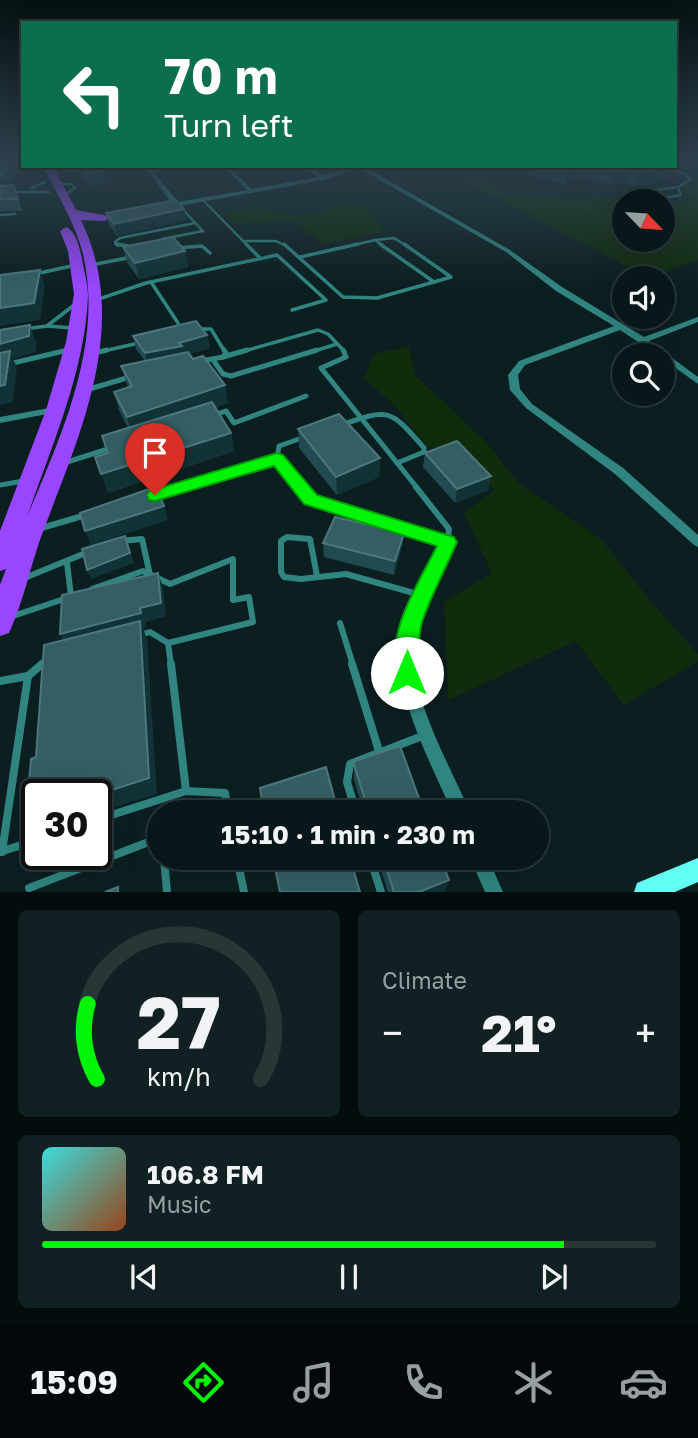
<!DOCTYPE html>
<meta charset="utf-8">
<style>
body{margin:0;font-family:"Golos Text",sans-serif;background:#112022;color:#f1f3f6;height:100vh;display:flex;flex-direction:column;font-size:26px;white-space:nowrap}
*{box-sizing:border-box;margin:0}
p{font-size:23px;color:#989fa2}
.icon{flex:none;width:38px;height:38px;fill:none;stroke:currentColor;stroke-width:2;stroke-linecap:round;stroke-linejoin:round}
.map{position:relative;height:892px;overflow:hidden}
.panel{display:flex;flex-direction:column;gap:18px;padding:18px;background:#040d0e;flex:1}
.panel>*{flex:none}
.hud{position:absolute;left:21px;top:21px;width:656px;height:147px;border-radius:0px;box-shadow:0 7px 28px #0002,0 0 0 2px #293638;background:#0b6e4f;color:#fff;overflow:hidden}
.needle{width:46px;rotate:115deg}
.buttons{position:absolute;left:612px;top:189px;display:grid;gap:14px}
.buttons a{display:grid;place-items:center;width:63px;height:63px;border-radius:50%;background:#081719;box-shadow:0 7px 28px #0002,0 0 0 2px #293638;font-size:35px}
.speed{position:absolute;left:21px;top:779px;display:flex;gap:14px;font-size:35px;font-weight:700;text-align:center}
.speed>*{display:grid;place-content:center;width:91px;height:91px;border-radius:50%;background:#081719;box-shadow:0 7px 28px #0002,0 0 0 2px #293638;line-height:1}
.speed .limit{border:4px solid #111;border-radius:10px;background:#fff;color:#111}
.pin{position:absolute;display:grid;place-items:center;width:60px;height:60px;color:#fff;margin:-72px -30px;border-radius:50% 50% 50% 0;rotate:-45deg;box-shadow:0 0 7px #0007}
.pin .icon{rotate:45deg}
.me{position:absolute;width:77px;margin:-38px;rotate:0deg;stroke-linejoin:round;filter:drop-shadow(0 0 5px #0008)}
.turn{display:flex;align-items:center;gap:24px;height:147px;padding:0 28px;font-size:32px}
.turn .icon{width:91px;height:91px;stroke-width:2.5}
.turn b{display:block;font-size:49px;line-height:60px}
.big{font-size:52px;font-weight:700;line-height:1.1}
.panel .card{flex:1;display:flex;flex-direction:column;justify-content:center;gap:10px;min-width:0;padding:0 24px;border-radius:10px;background:#112022}
.panel .dial{align-items:center;gap:0}
.dial svg{height:182px;overflow:visible;fill:none;stroke:#293638;stroke-width:7;stroke-linecap:round;text-anchor:middle}
.dial text{fill:#f1f3f6;stroke:none}
.song{display:flex;align-items:center;gap:21px}
.cover{width:84px;height:84px;border-radius:10px;background:linear-gradient(135deg,hsl(180 70% 55%),hsl(20 70% 35%))}
.played{height:7px;border-radius:4px;background:linear-gradient(90deg,#00f606 85%,#293638 85%)}
.keys{display:flex;justify-content:space-around;direction:ltr}
.heat{display:flex;justify-content:space-between;align-items:center;font-size:38px;direction:ltr}
.panel .tiles{flex:1;display:grid;gap:18px;grid-template-columns:1fr 1fr}
.card:last-child{grid-column:span 2}
.trip{position:absolute;left:147px;top:800px;width:402px;height:70px;border-radius:35px;background:#081719;box-shadow:0 7px 28px #0002,0 0 0 2px #293638;font-weight:700;line-height:70px;text-align:center}
.tabs{display:flex;height:112px;justify-content:space-around;align-items:center;background:#03090a;color:#989fa2}
.tabs .icon{width:49px;height:49px}
.tabs .current{color:#00f606}
.tabs b{font-size:32px;color:#f1f3f6}
.map>svg:first-child{display:block}
.green{fill:#112c0d}
.lines{fill:none;stroke-linecap:round;stroke-linejoin:round}
.lane-far4{stroke:#318581;stroke-width:2.5}
.lane-far3{stroke:#318581;stroke-width:3.5}
.lane-far2{stroke:#318581;stroke-width:5}
.lane-far1{stroke:#318581;stroke-width:6}
.lane{stroke:#318581;stroke-width:8}
.street{fill:#318581;fill-rule:evenodd}
.secondary{fill:#62fff7;fill-rule:evenodd}
.highway{fill:#9846ff;fill-rule:evenodd}
.wall{fill:#224b51}
.shaded-wall{fill:#113236}
.building{fill:#345e64;stroke:#4c777c;stroke-width:2}
.route{fill:#00f606;stroke:#00a004;stroke-width:2}
</style>
<div class="map">
<svg width="698" height="892" viewBox="0 0 698 892">
<rect width="100%" height="100%" fill="#0b1f21"/>
<g class="green">
<path d="M437,166H458L508,194L592,201L588,197L627,198L633,201H625V240H663V204L693,199L682,187L698,180V260L643,278H634L632,269Z"/>
<path d="M353,201L373,214L384,232L324,244L293,222L234,224L224,211L261,208L300,217Z"/>
<path d="M409,346L415,375L486,442L519,484L602,540L652,603L698,654V661L624,705L576,641L448,700L444,602L492,573L464,513L494,490L453,449L427,447L395,406L364,378L374,354Z"/>
</g>
<g class="lines">
<g class="lane-far4">
<path d="M58,184H72L75,188L62,196"/>
<path d="M32,188L45,182"/>
<path d="M0,192H49"/>
<path d="M202,199L248,246"/>
<path d="M642,201L628,194L678,187L690,180L687,175L664,166"/>
<path d="M645,201L681,195L678,187"/>
<path d="M181,208L203,231"/>
<path d="M0,215L15,214"/>
<path d="M162,239L203,231"/>
<path d="M375,240L394,238L407,246"/>
<path d="M245,241H276L286,246"/>
<path d="M118,246L115,242L120,238L195,223"/>
<path d="M350,246L375,240L383,246"/>
</g>
<g class="lane-far3">
<path d="M116,244L128,246"/>
<path d="M246,244L260,258"/>
<path d="M284,244L343,297L377,298L434,282L380,244"/>
<path d="M404,244L451,277L434,282"/>
<path d="M176,248L202,246L210,253"/>
<path d="M300,257L358,244"/>
<path d="M91,265L132,257"/>
<path d="M35,274L76,265"/>
<path d="M151,282L178,323"/>
<path d="M96,300L146,283L277,255L326,300L292,310"/>
<path d="M47,326L78,302"/>
<path d="M24,329L47,326L73,328"/>
<path d="M196,329H211L225,352"/>
<path d="M61,352L69,350"/>
<path d="M99,352L139,343"/>
<path d="M241,352L318,330L328,334L345,352"/>
<path d="M311,352L337,344"/>
</g>
<g class="lane-far2">
<path d="M343,350L346,357L321,368L418,489"/>
<path d="M94,353L107,350"/>
<path d="M223,357L247,350"/>
<path d="M213,360L223,374L231,376L317,350"/>
<path d="M201,361L223,357L226,353L224,350"/>
<path d="M0,366L68,350"/>
<path d="M86,390L130,377"/>
<path d="M214,415L226,411L234,423L306,396"/>
<path d="M341,425C390,408 390,409 424,448V452L397,463"/>
<path d="M277,459L279,446L305,437"/>
<path d="M64,463L111,448"/>
<path d="M0,485L23,481"/>
<path d="M177,489L277,459L302,489"/>
</g>
<g class="lane-far1">
<path d="M300,487L310,499L448,542"/>
<path d="M416,487L449,529L447,544"/>
<path d="M153,496L183,487"/>
<path d="M38,529L86,515"/>
<path d="M120,541L142,539L150,575"/>
<path d="M67,563L71,596"/>
<path d="M317,576L310,539L287,537L281,541V572L284,577L301,579L346,574L421,595"/>
<path d="M22,579L88,552"/>
<path d="M92,589L143,571L170,584L233,559V600L249,597L253,622L168,643L171,665"/>
<path d="M10,617L67,598"/>
<path d="M340,623L353,665"/>
<path d="M140,635L150,632L168,643"/>
<path d="M40,665L46,660"/>
</g>
<g class="lane">
<path d="M171,664L186,791"/>
<path d="M352,664L379,751"/>
<path d="M0,681L28,676L42,664"/>
<path d="M356,812L347,782L350,764L425,735"/>
<path d="M96,820L186,791L225,793L228,812"/>
<path d="M0,852L37,840"/>
<path d="M2,852L28,676"/>
<path d="M164,858L167,892"/>
<path d="M237,858L244,892"/>
<path d="M370,858L381,892"/>
<path d="M29,888L159,838"/>
</g>
<g class="street">
<path d="M144,166H149L178,202L247,190L223,166H228L252,189L318,177L304,166H310L323,175L353,166H363L510,250L562,287L644,337L698,317V322L649,341L698,377V384L663,359V355H658L620,330L525,365L518,375L520,389L532,404L623,468L698,535V547L694,545L615,474L526,408L510,390L508,375L519,361L614,326L556,291L506,252L359,168L323,180L167,208L164,206L165,205L172,203Z"/>
<path d="M55,407L58,408L60,410L58,412L0,423V417Z"/>
<path d="M445,545L449,547L451,550C438,577 421,604 415,634C404,688 449,763 470,812H452C432,765 389,686 401,634C408,603 426,575 441,547Z"/>
<path d="M470,858H488L503,892H485Z"/>
</g>
<path class="secondary" d="M698,858V882L675,892H634L637,883Z"/>
<path class="highway" d="M43,166H53L76,210L104,215L110,218L104,221L81,220C132,326 79,435 41,537C30,568 23,603 9,633L0,636V585L6,569L0,571V531L46,410L66,342L74,294L68,251L60,231L66,227C76,231 80,249 82,259C84,271 88,284 88,296C85,372 51,447 27,517C61,436 104,344 83,254C75,222 57,195 43,166Z"/>
</g>
<g class="wall">
<path d="M0,162H19L7,185L18,197L22,211H0Z"/>
<path d="M677,163L673,176L664,178L663,181L637,185L624,182L608,184L577,176L564,184L528,174L529,166H676Z"/>
<path d="M65,166H100L106,183L90,186L80,170L67,172Z"/>
<path d="M184,209L186,220L117,236L109,224L106,213Z"/>
<path d="M123,247L185,251L188,267L139,279L127,262Z"/>
<path d="M207,335L210,348L189,354L228,403L215,407L231,433L234,451L108,493V453L102,436L128,428L119,410L114,392L128,387L121,366L145,361L136,349L133,336Z"/>
<path d="M298,429L380,458L379,477L337,495L299,448Z"/>
<path d="M425,453L491,476L488,490L455,503L423,467Z"/>
<path d="M404,533L402,547L394,575L324,557L323,543Z"/>
<path d="M354,765L424,812H364L354,780Z"/>
<path d="M377,858H441L445,892H388Z"/>
</g>
<g class="shaded-wall">
<path d="M9,162H19L6,188L0,190V177Z"/>
<path d="M676,163H677L673,176L664,178L663,181L637,185L641,172L663,166H676Z"/>
<path d="M66,166H79L80,170L67,172Z"/>
<path d="M575,166H579L577,176L564,184L567,170Z"/>
<path d="M628,169L624,182L608,184L612,171Z"/>
<path d="M103,172L106,183L90,186L87,174Z"/>
<path d="M184,209L186,220L117,236L114,224Z"/>
<path d="M185,251L188,267L139,279L135,263Z"/>
<path d="M40,270L45,286L40,320L0,326V308Z"/>
<path d="M30,325L36,342V352L13,359L17,367L13,402L0,405V344Z"/>
<path d="M207,335L210,348L148,367L145,353Z"/>
<path d="M225,385L228,403L132,436L127,417Z"/>
<path d="M231,433L234,451L108,493L101,474Z"/>
<path d="M380,458L379,477L337,495L336,477Z"/>
<path d="M491,476L488,490L455,503L457,489Z"/>
<path d="M164,506L168,520L91,545L85,531Z"/>
<path d="M404,533L402,547L394,575L395,561Z"/>
<path d="M125,536L134,563L91,579L87,570Z"/>
<path d="M158,573L163,587L166,616L146,622V627L143,628L147,639L157,794L96,813V795L68,648L60,634L140,608Z"/>
<path d="M37,814V828L26,817Z"/>
<path d="M449,880L445,892H419Z"/>
</g>
<g class="building">
<path d="M0,162H9L2,176L0,177Z"/>
<path d="M82,166H100L103,172L87,174Z"/>
<path d="M551,166H575L567,170Z"/>
<path d="M592,166H663L667,168L641,172L628,169L612,171Z"/>
<path d="M14,185L18,199H0V186Z"/>
<path d="M176,200L184,209L114,224L106,213Z"/>
<path d="M173,237L185,251L135,263L123,247Z"/>
<path d="M40,270L34,303L0,308V275Z"/>
<path d="M196,321L207,335L179,343L182,346L145,353L133,336Z"/>
<path d="M30,325L29,336L0,344V330Z"/>
<path d="M10,351L5,385L0,386V353Z"/>
<path d="M188,352L193,359L203,356L225,385L127,417L114,392L132,386L121,366Z"/>
<path d="M212,402L231,433L101,474L95,457L108,453L102,436Z"/>
<path d="M339,414L380,458L336,477L298,429Z"/>
<path d="M457,441L491,476L457,489L425,453Z"/>
<path d="M149,489L151,495L158,492L164,506L85,531L80,513Z"/>
<path d="M335,517L404,533L395,561L323,543Z"/>
<path d="M125,536L130,553L87,570L82,549Z"/>
<path d="M158,573L161,603L140,608L141,613L60,634L62,595Z"/>
<path d="M140,621L149,778L96,795L37,794V814L26,817L31,759L36,757L44,645Z"/>
<path d="M400,746L424,812H369L354,765L355,761Z"/>
<path d="M326,767L338,812H264L260,788Z"/>
<path d="M273,858H350L360,892H280Z"/>
<path d="M383,858H441L449,880L419,892H394Z"/>
<path d="M118,887V892H105Z"/>
</g>
<linearGradient id="sky" x2="0" y2="1"><stop stop-color="#061112"/><stop offset="0.56" stop-color="#2e424e"/><stop offset="1" stop-color="#2e424e" stop-opacity="0"/></linearGradient>
<rect width="698" height="287" fill="url(#sky)"/>
<path class="route" d="M277,453L283,455L317,495L454,537L457,542C446,568 431,595 422,622C416,642 422,665 415,681L407,684L400,681C381,638 419,583 437,546L304,504L274,466L155,501L149,500L147,495L149,491Z"/>
</svg>
<div class="buttons">
<a><svg class="needle" viewBox="-14 -14 28 28"><path d="M0-13l5 13h-10z" fill="#e53935"/><path d="M0 13l5-13h-10z" fill="#989fa2"/></svg></a>
<a><svg class="icon" aria-label="sound" viewBox="0 0 24 24"><path d="M4 9h4l5-4v14l-5-4H4zM17 9q2 3 0 6"/></svg></a>
<a><svg class="icon" aria-label="search" viewBox="0 0 24 24"><circle cx="10" cy="10" r="6"/><path d="M15 15l6 6"/></svg></a>
</div>
<div class="speed"><div class="limit">30</div></div>
<div class="pin" style="left:155px;top:495px;background:#d93025"><svg class="icon" aria-label="arrive" viewBox="0 0 24 24"><path d="M6 21V4h12l-3 4 3 4H6"/></svg></div>
<svg class="me" style="left:407px;top:673px" viewBox="-20 -20 40 40"><circle r="19" fill="#fff"/><path d="M0-13L10 11 0 6-10 11z" fill="#00f606"/></svg>
<div class="trip">15:10 · 1 min · 230 m</div>
<div class="hud">
<div class="turn"><svg class="icon" aria-label="left" viewBox="0 0 24 24"><path d="M17 20v-9H6M10 6l-5 5 5 5"/></svg><div><b>70 m</b>Turn left</div></div>
</div>
</div>
<section class="panel">
<div class="tiles">
<div class="card dial"><svg viewBox="0 0 100 80">
<path d="M14 69A42 42 0 1 1 86 69"/>
<path d="M14 69A42 42 0 0 1 10 36" stroke="#00f606"/>
<text x="50" y="56" font-size="32" font-weight="700">27</text>
<text x="50" y="72" font-size="11">km/h</text>
</svg></div>
<div class="card"><p>Climate</p>
<div class="heat"><a>−</a><b class="big">21°</b><a>+</a></div>
</div>
<div class="card">
<div class="song"><i class="cover"></i><div><b>106.8 FM</b><p>Music</p></div></div>
<div class="played"></div>
<div class="keys"><svg class="icon" aria-label="previous" viewBox="0 0 24 24"><path d="M18 5L8 12l10 7zM5 5v14"/></svg><svg class="icon" aria-label="pause" viewBox="0 0 24 24"><path d="M8 5v14M16 5v14"/></svg><svg class="icon" aria-label="next" viewBox="0 0 24 24"><path d="M6 5l10 7-10 7zM19 5v14"/></svg></div>
</div>
</div>
</section>
<nav class="tabs">
<b>15:09</b>
<svg class="icon current" aria-label="directions" viewBox="0 0 24 24"><path d="M12 3l9 9-9 9-9-9zM9 14v-3h6M13 9l2 2-2 2"/></svg>
<svg class="icon" aria-label="music" viewBox="0 0 24 24"><path d="M9 18V5l10-2v13"/><circle cx="6" cy="18" r="3"/><circle cx="16" cy="16" r="3"/></svg>
<svg class="icon" aria-label="phone" viewBox="0 0 24 24"><path d="M5 4h4l2 5-3 2q2 4 5 5l2-3 5 2v4C11 20 4 13 5 4z"/></svg>
<svg class="icon" aria-label="climate" viewBox="0 0 24 24"><path d="M12 3v18M4 7l16 10M4 17L20 7"/></svg>
<svg class="icon" aria-label="car" viewBox="0 0 24 24"><path d="M5 17H2v-5l4-1 3-4h7l3 4 3 1v5h-3M9 17h6M6 11h13"/><circle cx="7" cy="17" r="2"/><circle cx="17" cy="17" r="2"/></svg>
</nav>
